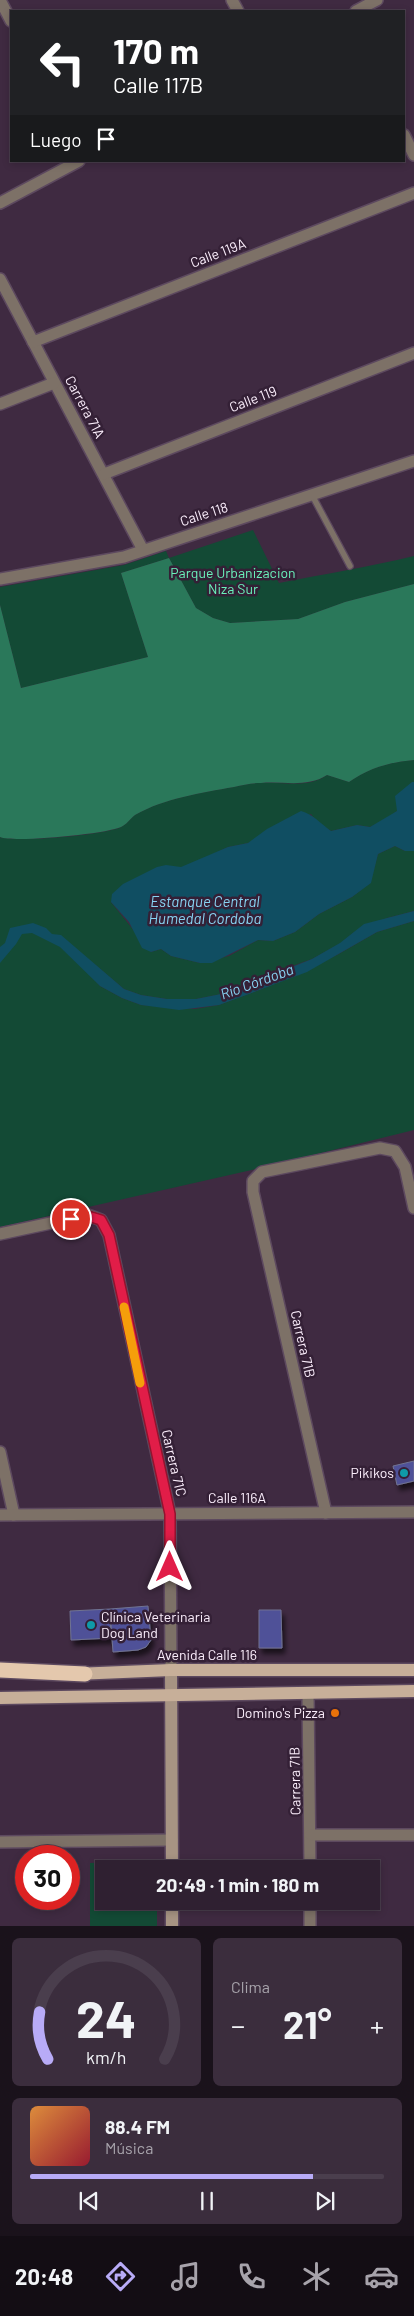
<!DOCTYPE html>
<html lang="es">
<meta charset="utf-8">
<style>
body{margin:0;font-family:Barlow,sans-serif;background:#3b2d3d;color:#f1f3f6;height:100vh;display:flex;flex-direction:column;font-size:19px;white-space:nowrap}
*{box-sizing:border-box;margin:0}
p{font-size:16px;color:#a7a3ab}
.icon{flex:none;width:28px;height:28px;fill:none;stroke:currentColor;stroke-width:2;stroke-linecap:round;stroke-linejoin:round}
.map{position:relative;height:1926px;overflow:hidden}
.side{display:flex;flex-direction:column;gap:12px;padding:12px;background:#1a121b;flex:1}
.side>*{flex:none}
.hud{position:absolute;left:10px;top:10px;width:395px;height:152px;border-radius:0px;box-shadow:0 2px 8px #0003,0 0 0 1px #4a3e4d;background:#202124;color:#fff;overflow:hidden}
.speed{position:absolute;left:15px;top:1845px;display:flex;gap:10px;font-size:25px;font-weight:700;text-align:center}
.speed>*{display:grid;place-content:center;width:65px;height:65px;border-radius:50%;background:#2f2031;box-shadow:0 2px 8px #0003,0 0 0 1px #4a3e4d;line-height:1}
.speed .limit{border:8px solid #d22;background:#fff;color:#111}
.pin{position:absolute;display:grid;place-items:center;width:42px;height:42px;color:#fff;margin:-21px;border:2px solid #fff;border-radius:50%;box-shadow:0 1px 5px #0007}
.me{position:absolute;width:55px;margin:-28px;rotate:0deg;stroke-linejoin:round;filter:drop-shadow(0 0 4px #0008)}
.turn{display:flex;align-items:center;gap:18px;height:105px;padding:0 20px;font-size:22px}
.turn .icon{width:65px;height:65px;stroke-width:2.5}
.turn b{display:block;font-size:35px;line-height:42px}
.then{display:flex;align-items:center;height:48px;padding:0 20px;background:#0003;gap:10px;font-size:19px}
.big{font-size:38px;font-weight:700;line-height:1.1}
.side .widget{flex:1;display:flex;flex-direction:column;justify-content:center;gap:8px;min-width:0;padding:0 18px;border-radius:8px;background:#3b2d3d}
.side .dial{align-items:center;gap:0}
.dial svg{height:130px;overflow:visible;fill:none;stroke:#4a3e4d;stroke-width:7;stroke-linecap:round;text-anchor:middle}
.dial text{fill:#f1f3f6;stroke:none}
.song{display:flex;align-items:center;gap:15px}
.cover{width:60px;height:60px;border-radius:8px;background:linear-gradient(135deg,hsl(30 70% 55%),hsl(350 70% 35%))}
.played{height:5px;border-radius:2px;background:linear-gradient(90deg,#b8abf7 80%,#4a3e4d 80%)}
.keys{display:flex;justify-content:space-around;direction:ltr}
.heat{display:flex;justify-content:space-between;align-items:center;font-size:28px;direction:ltr}
.side .tiles{flex:1;display:grid;gap:12px;grid-template-columns:1fr 1fr}
.widget:last-child{grid-column:span 2}
.trip{position:absolute;left:95px;top:1860px;width:285px;height:50px;border-radius:0px;background:#2f2031;box-shadow:0 2px 8px #0003,0 0 0 1px #4a3e4d;font-weight:700;line-height:50px;text-align:center}
.dock{display:flex;height:80px;justify-content:space-around;align-items:center;background:#130d14;color:#a7a3ab}
.dock .icon{width:35px;height:35px}
.dock .selected{color:#b8abf7}
.dock b{font-size:22px;color:#f1f3f6}
.map>svg:first-child{display:block}
.green{fill:#134a35}
.forest{fill:#2a785a}
.water{fill:#104e62}
.building{fill:#505198;stroke:#707392;filter:url(#shadow)}
.lines{fill:none;stroke-linecap:round;stroke-linejoin:round}
.lane-casing{stroke:#5d495f;stroke-width:8}
.street-casing{stroke:#5d495f;stroke-width:14}
.secondary-casing{stroke:#5d495f;stroke-width:15}
.primary-casing{stroke:#5d495f;stroke-width:15}
.highway-casing{stroke:#5d495f;stroke-width:18}
.lane{stroke:#7d7167;stroke-width:5.5}
.street{stroke:#7d7167;stroke-width:11}
.secondary{stroke:#a79483;stroke-width:12}
.primary{stroke:#c7af99;stroke-width:12}
.highway{stroke:#e4c8ad;stroke-width:15}
.route-casing{stroke:#92132f;stroke-width:12}
.route{stroke:#e11d48;stroke-width:9}
.slow{stroke:#f59e0b;stroke-width:9}
.culture-dot{fill:#0f9aa8;stroke:#342036;stroke-width:2}
.food-dot{fill:#e8710a;stroke:#342036;stroke-width:2}
.labels{text-anchor:middle;stroke-width:5;stroke-linejoin:round;paint-order:stroke}
.street-label{font-size:14px;fill:#fbeefc;stroke:#342036}
.park-label{font-size:14px;fill:#6bf3bc;stroke:#342036}
.poi-label{font-size:14px;fill:#fbeefc;stroke:#342036;text-anchor:end}
.water-label{font-size:15px;font-style:italic;fill:#88d4f3;stroke:#342036}
</style>
<div class="map">
<svg width="414" height="1926" viewBox="0 0 414 1926">
<defs>
<filter id="shadow"><feDropShadow dx="3" dy="5.5" stdDeviation="2.5" flood-color="#0009"/></filter>
</defs>
<rect width="100%" height="100%" fill="#3f2a41"/>
<g class="green">
<path d="M253,530L279,583C324,574 369,567 414,556V584L345,602L298,619L230,623L213,618L196,608L169,558L121,573L148,657L21,688L0,605V587L124,565L166,551L169,558Z"/>
<path d="M414,760V782H412L397,811L386,819L370,827L357,825L331,831L316,821L311,814L248,843L228,847L111,902L151,952L161,949L171,956L200,963L229,956L258,940L273,941L295,932L319,914L352,897L370,883L378,854L395,846L405,851H414V911L387,918L353,933L341,943L312,959L278,971L256,982L237,987L226,993L196,999H167L141,995L124,989L93,963V978L100,986L122,998L141,1005L195,1009L219,1005L267,987L337,955L377,932L414,921V1130L256,1169L0,1227V837C14,843 106,835 121,827C126,825 130,819 135,815C165,798 201,793 234,787C243,785 252,783 261,783C284,781 307,789 327,775L349,782C369,768 390,762 414,760Z"/>
<path d="M157,1861V1869H104V1901H157V1926H90V1863Z"/>
</g>
<path class="forest" d="M169,558L196,608L213,618L230,623L298,619L345,602L414,584V760C390,762 369,768 349,782L327,775C307,788 284,781 261,783C252,783 243,785 234,787C201,793 165,798 135,815C130,819 126,825 121,827C106,834 14,843 0,837V605L21,688L148,657L121,573Z"/>
<g class="water">
<path d="M412,782H414V851H405L395,846L378,854L371,883L352,897L319,914L295,932L273,941L258,940L212,963H200L171,956L161,949L151,952L142,948L129,922L111,902L112,894L123,884L157,867L166,865L181,867L228,847L248,843L267,829L301,811C313,814 321,824 331,831L357,825L370,827L397,811L395,796Z"/>
<path d="M414,911V921L377,932L307,972L249,994L219,1005L179,1010L141,1005L122,998L100,986L60,947L32,933L22,934L16,944L0,963V947L5,943L10,928L33,923L46,928L52,934L61,935L124,989L141,995L167,999H196L226,993L312,959L340,943L364,924Z"/>
</g>
<g class="building">
<path d="M414,1461V1481L397,1485L393,1466Z"/>
<path d="M148,1606L151,1640L146,1647L138,1650L113,1652L110,1609Z"/>
<path d="M110,1609L111,1638L71,1640L70,1611Z"/>
<path d="M259,1610H281L282,1648H259Z"/>
</g>
<g class="lines">
<defs>
<path id="lane" d="M312,495L350,566"/>
<g id="street">
<path d="M0,0L11,21"/>
<path d="M232,0L238,11"/>
<path d="M356,11L377,0"/>
<path d="M404,135L414,155"/>
<path d="M0,203L79,161"/>
<path d="M0,279L143,550"/>
<path d="M33,342L414,193"/>
<path d="M0,404L54,383"/>
<path d="M104,474L414,353"/>
<path d="M0,579L124,557L414,461"/>
<path d="M0,1234L88,1215L101,1220L109,1235L170,1514L171,1670"/>
<path d="M0,1452L14,1515"/>
<path d="M326,1513L253,1192V1181L262,1172L380,1148L395,1151L405,1167L414,1208"/>
<path d="M0,1515L414,1512"/>
<path d="M308,1693L310,1869"/>
<path d="M311,1835H414"/>
<path d="M0,1842L172,1840"/>
<path d="M310,1926V1901"/>
</g>
<g id="secondary">
<path d="M171,1670L172,1869"/>
<path d="M172,1901V1926"/>
</g>
<g id="primary">
<path d="M75,1674L171,1670H414"/>
<path d="M0,1698L414,1691"/>
</g>
<path id="highway" d="M0,1670L85,1674"/>
</defs>
<use href="#lane" class="lane-casing"/>
<use href="#street" class="street-casing"/>
<use href="#secondary" class="secondary-casing"/>
<use href="#primary" class="primary-casing"/>
<use href="#highway" class="highway-casing"/>
<use href="#lane" class="lane"/>
<use href="#street" class="street"/>
<use href="#secondary" class="secondary"/>
<use href="#primary" class="primary"/>
<use href="#highway" class="highway"/>
</g>
<g class="lines">
<defs>
<path id="route" d="M71,1219L88,1216L101,1220L109,1235L170,1514V1567"/>
</defs>
<use href="#route" class="route-casing"/>
<use href="#route" class="route"/>
<path class="slow" d="M124,1307L140,1383"/>
</g>
<g class="culture-dot">
<circle cx="404" cy="1473" r="5"/>
<circle cx="91" cy="1625" r="5"/>
</g>
<circle class="food-dot" cx="335" cy="1713" r="5"/>
<g class="labels">
<g class="street-label">
<text transform="translate(218 253) rotate(-21)" y="5">Calle 119A</text>
<text transform="translate(253 399) rotate(-21)" y="5">Calle 119</text>
<text transform="translate(85 407) rotate(62)" y="5">Carrera 71A</text>
<text transform="translate(204 514) rotate(-18)" y="5">Calle 118</text>
<text transform="translate(303 1344) rotate(77)" y="5">Carrera 71B</text>
<text transform="translate(174 1463) rotate(77)" y="5">Carrera 71C</text>
<text x="237" y="1503">Calle 116A</text>
<text x="207" y="1660">Avenida Calle 116</text>
<text transform="translate(295 1781) rotate(-91)" y="5">Carrera 71B</text>
</g>
<g class="park-label">
<text x="233" y="578">Parque Urbanizacion<tspan x="233" dy="16">Niza Sur</tspan></text>
</g>
<g class="poi-label">
<text x="394" y="1478">Pikikos</text>
<text x="101" y="1622" text-anchor="start">Clínica Veterinaria<tspan x="101" dy="16">Dog Land</tspan></text>
<text x="325" y="1718">Domino's Pizza</text>
</g>
<g class="water-label">
<text x="205" y="907">Estanque Central<tspan x="205" dy="17">Humedal Cordoba</tspan></text>
<text transform="translate(257 982) rotate(-20)" y="5">Río Córdoba</text>
</g>
</g>
</svg>
<div class="speed"><div class="limit">30</div></div>
<div class="pin" style="left:71px;top:1219px;background:#d93025"><svg class="icon" aria-label="arrive" viewBox="0 0 24 24"><path d="M6 21V4h12l-3 4 3 4H6"/></svg></div>
<svg class="me" style="left:170px;top:1567px" viewBox="-20 -20 40 40"><path d="M0-17L14 15 0 8-14 15z" fill="#e11d48" stroke="#fff" stroke-width="4"/></svg>
<div class="trip">20:49 · 1 min · 180 m</div>
<div class="hud">
<div class="turn"><svg class="icon" aria-label="left" viewBox="0 0 24 24"><path d="M17 20v-9H6M10 6l-5 5 5 5"/></svg><div><b>170 m</b>Calle 117B</div></div>
<div class="then">Luego<svg class="icon" aria-label="arrive" viewBox="0 0 24 24"><path d="M6 21V4h12l-3 4 3 4H6"/></svg></div>
</div>
</div>
<section class="side">
<div class="tiles">
<div class="widget dial"><svg viewBox="0 0 100 80">
<path d="M14 69A42 42 0 1 1 86 69"/>
<path d="M14 69A42 42 0 0 1 9 40" stroke="#b8abf7"/>
<text x="50" y="56" font-size="32" font-weight="700">24</text>
<text x="50" y="72" font-size="11">km/h</text>
</svg></div>
<div class="widget"><p>Clima</p>
<div class="heat"><a>−</a><b class="big">21°</b><a>+</a></div>
</div>
<div class="widget">
<div class="song"><i class="cover"></i><div><b>88.4 FM</b><p>Música</p></div></div>
<div class="played"></div>
<div class="keys"><svg class="icon" aria-label="previous" viewBox="0 0 24 24"><path d="M18 5L8 12l10 7zM5 5v14"/></svg><svg class="icon" aria-label="pause" viewBox="0 0 24 24"><path d="M8 5v14M16 5v14"/></svg><svg class="icon" aria-label="next" viewBox="0 0 24 24"><path d="M6 5l10 7-10 7zM19 5v14"/></svg></div>
</div>
</div>
</section>
<nav class="dock">
<b>20:48</b>
<svg class="icon selected" aria-label="directions" viewBox="0 0 24 24"><path d="M12 3l9 9-9 9-9-9zM9 14v-3h6M13 9l2 2-2 2"/></svg>
<svg class="icon" aria-label="music" viewBox="0 0 24 24"><path d="M9 18V5l10-2v13"/><circle cx="6" cy="18" r="3"/><circle cx="16" cy="16" r="3"/></svg>
<svg class="icon" aria-label="phone" viewBox="0 0 24 24"><path d="M5 4h4l2 5-3 2q2 4 5 5l2-3 5 2v4C11 20 4 13 5 4z"/></svg>
<svg class="icon" aria-label="climate" viewBox="0 0 24 24"><path d="M12 3v18M4 7l16 10M4 17L20 7"/></svg>
<svg class="icon" aria-label="car" viewBox="0 0 24 24"><path d="M5 17H2v-5l4-1 3-4h7l3 4 3 1v5h-3M9 17h6M6 11h13"/><circle cx="7" cy="17" r="2"/><circle cx="17" cy="17" r="2"/></svg>
</nav>
